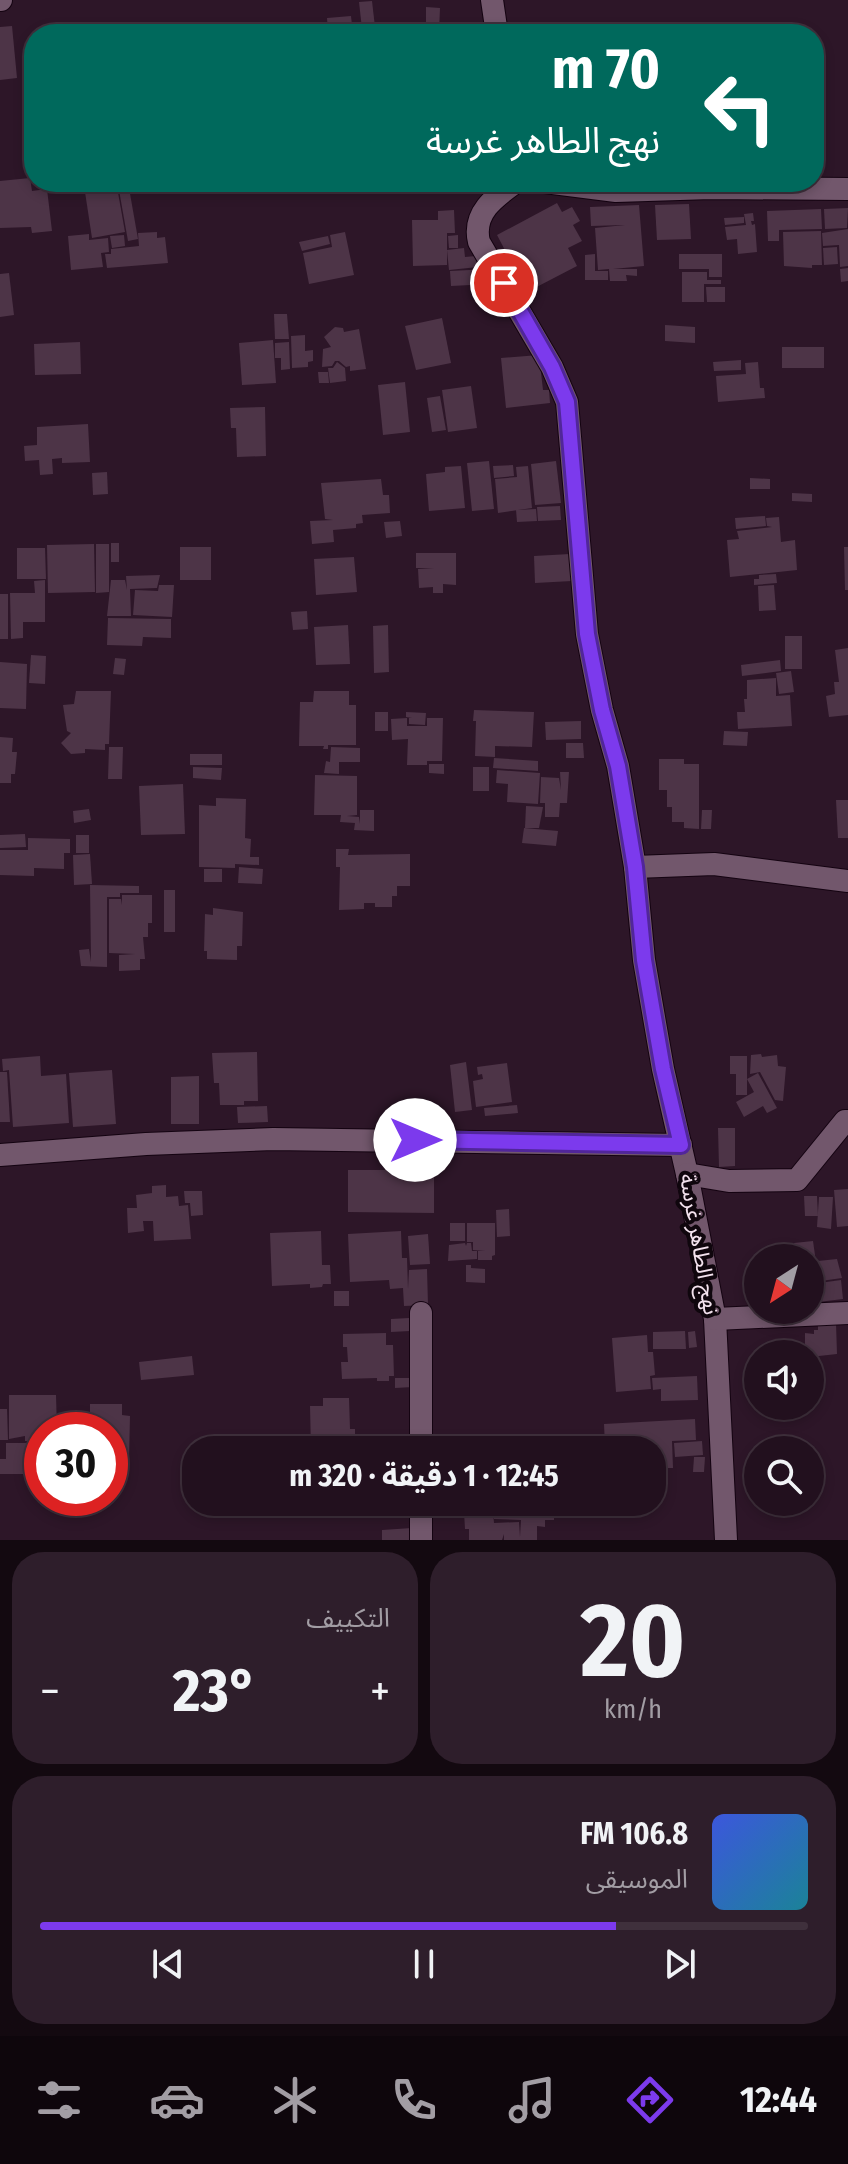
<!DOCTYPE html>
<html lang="ar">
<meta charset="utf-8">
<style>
body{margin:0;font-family:"Fira Sans Condensed","Noto Sans Arabic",sans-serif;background:#2e1e2b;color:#f1f3f6;direction:rtl;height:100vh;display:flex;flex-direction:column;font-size:30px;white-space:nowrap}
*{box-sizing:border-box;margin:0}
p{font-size:26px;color:#a29da4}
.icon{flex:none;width:44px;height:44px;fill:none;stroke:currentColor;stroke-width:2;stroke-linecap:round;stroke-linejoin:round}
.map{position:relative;height:1540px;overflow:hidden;direction:ltr}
.details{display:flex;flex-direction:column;gap:12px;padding:12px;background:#130910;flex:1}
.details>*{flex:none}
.hud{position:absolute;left:24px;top:24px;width:800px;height:168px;border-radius:32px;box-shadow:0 4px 12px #0003,0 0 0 2px #3f303c;direction:rtl;background:#00695c;color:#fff;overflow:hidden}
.needle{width:52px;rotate:216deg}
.fabs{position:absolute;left:744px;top:1244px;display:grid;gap:16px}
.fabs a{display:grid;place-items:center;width:80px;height:80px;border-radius:50%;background:#22101e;box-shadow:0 4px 12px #0003,0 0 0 2px #3f303c;font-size:40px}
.speed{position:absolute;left:24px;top:1412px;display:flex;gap:16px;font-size:40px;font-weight:700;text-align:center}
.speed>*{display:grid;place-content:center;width:104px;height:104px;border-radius:50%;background:#22101e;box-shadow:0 4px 12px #0003,0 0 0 2px #3f303c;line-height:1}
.speed .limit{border:12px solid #d22;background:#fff;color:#111}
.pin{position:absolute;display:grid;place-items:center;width:68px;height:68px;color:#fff;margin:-34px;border:4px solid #fff;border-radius:50%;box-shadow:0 2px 8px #0007}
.me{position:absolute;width:88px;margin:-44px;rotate:90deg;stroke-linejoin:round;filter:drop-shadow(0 0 6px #0008)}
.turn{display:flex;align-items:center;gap:28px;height:168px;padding:0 32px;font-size:36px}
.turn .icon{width:104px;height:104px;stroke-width:2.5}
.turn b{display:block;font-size:56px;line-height:68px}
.big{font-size:60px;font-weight:700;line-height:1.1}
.details .card{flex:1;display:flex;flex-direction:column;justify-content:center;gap:12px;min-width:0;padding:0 28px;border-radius:32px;background:#2e1e2b}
.details .dial{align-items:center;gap:0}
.dial b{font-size:104px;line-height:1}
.song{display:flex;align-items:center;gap:24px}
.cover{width:96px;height:96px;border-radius:12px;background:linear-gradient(135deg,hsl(230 70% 55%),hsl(190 70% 35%))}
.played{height:8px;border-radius:4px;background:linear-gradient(90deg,#7c3aed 75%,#3f303c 75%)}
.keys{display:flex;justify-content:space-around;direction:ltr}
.heat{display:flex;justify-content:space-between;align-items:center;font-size:44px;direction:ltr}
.details .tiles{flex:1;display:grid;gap:12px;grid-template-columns:1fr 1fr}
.card:last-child{grid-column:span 2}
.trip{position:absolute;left:182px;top:1436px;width:484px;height:80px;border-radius:32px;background:#22101e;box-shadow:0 4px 12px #0003,0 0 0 2px #3f303c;font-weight:700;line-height:80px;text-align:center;direction:rtl}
.menu{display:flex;height:128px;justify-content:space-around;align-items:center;background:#0e060c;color:#a29da4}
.menu .icon{width:56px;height:56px}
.menu .current{color:#7c3aed}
.menu b{font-size:36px;color:#f1f3f6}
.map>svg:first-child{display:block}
.building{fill:#4d3447}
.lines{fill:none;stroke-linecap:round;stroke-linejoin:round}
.minor-casing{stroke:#140311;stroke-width:24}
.minor{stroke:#72576c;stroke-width:22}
.route-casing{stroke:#51269a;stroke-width:20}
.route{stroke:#7c3aed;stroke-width:14}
.labels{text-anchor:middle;stroke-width:8;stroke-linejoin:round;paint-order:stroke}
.street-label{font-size:22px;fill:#f3e2ee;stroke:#0f060d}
</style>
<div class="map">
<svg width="848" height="1540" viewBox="0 0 848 1540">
<rect width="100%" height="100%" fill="#2d1628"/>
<g class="building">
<path d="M372,1L375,27L362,29L359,2Z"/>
<path d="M426,7L440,8L439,32L426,31Z"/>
<path d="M351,16L353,34H322L328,31L327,18Z"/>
<path d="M12,26L17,78L0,80V27Z"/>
<path d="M256,26V34H211V31Z"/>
<path d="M30,178L32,191L47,189L52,231L32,233L31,227L0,228V181Z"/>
<path d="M117,187L125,232L92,238L85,192Z"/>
<path d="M129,188L138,239L128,241L119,190Z"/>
<path d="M557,203L562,212L572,207L580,221L573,225L582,241L568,248L577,266L527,292L497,235Z"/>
<path d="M689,204L691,239L657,240L655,205Z"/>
<path d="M639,205L644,266L613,269H637V276L626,275L627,281H610L609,269L598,270L595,228L625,225L591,226L590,207Z"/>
<path d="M848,208L847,228L825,229L824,209Z"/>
<path d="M821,209L822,229L779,230V241H768L767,211Z"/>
<path d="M454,210L455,233H447V265L413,266L412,220H438V211Z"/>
<path d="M753,213L754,221H751L752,225L755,224L757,252L738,254L737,239L727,240L725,227L746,225L744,214Z"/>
<path d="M744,217V223L725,225L724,218Z"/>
<path d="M848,229V266L840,267L839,245L823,246L822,233Z"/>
<path d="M821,231L822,265H812V268L784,266L783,232Z"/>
<path d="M157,232V238L165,237L168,263L107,268L105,254H111V249L139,246L138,233Z"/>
<path d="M345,232L354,275L309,284L303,253L332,247L330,235Z"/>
<path d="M89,234V240L108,238L109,252L101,253L103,267L71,270L68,236Z"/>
<path d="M124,235L125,246L112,248L110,236Z"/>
<path d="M458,235V248H449L448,236Z"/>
<path d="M328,236L330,244L302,251L299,242Z"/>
<path d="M837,247L838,264L824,265L823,248Z"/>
<path d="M464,248L465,257L476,256L478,267L449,270L447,250Z"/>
<path d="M595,254V271H608V280H585V255Z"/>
<path d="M679,254H722V277H709V269H679Z"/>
<path d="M848,268V281L841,282L840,269Z"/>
<path d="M489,269L490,284L451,286L450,271Z"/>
<path d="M682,272H707V280H721V284H704V302H682Z"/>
<path d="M9,273L14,315L0,317V274Z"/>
<path d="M706,287H725V302H707Z"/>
<path d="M274,314H287L289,339H275Z"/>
<path d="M442,318L451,363L416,370L405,326Z"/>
<path d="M665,325L695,327V343L665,341Z"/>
<path d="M335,327L343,328L344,332L359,329L366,369L350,371V366L346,367L339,361H335L332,366L322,367L323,349L331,347L324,337Z"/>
<path d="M305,335V351L313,350V361L308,362V367L292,368L291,336Z"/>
<path d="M273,340L276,383L242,385L239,343Z"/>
<path d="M80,342L81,374L35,375L34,344Z"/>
<path d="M289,342L290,369L281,370V358H275V343Z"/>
<rect x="782" y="347" width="42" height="21"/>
<path d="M539,355L543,390H549L550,403L506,408L501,358Z"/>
<path d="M741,360V370L714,371L713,362Z"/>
<path d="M337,362L345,368L346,381L330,383L328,368H333Z"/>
<path d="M758,362L760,388H764L765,398L718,402L716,376L746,374L745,363Z"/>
<path d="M318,372H328L329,383H319Z"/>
<path d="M405,382L410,432L383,435L378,385Z"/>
<path d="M471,386L477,428L448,432L442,390Z"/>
<path d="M440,396L446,430L432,432L427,398Z"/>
<path d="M265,407L266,456L237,457L236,428H231L230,408Z"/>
<path d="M88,424L90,462L62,463V458L52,459L53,474L40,475L39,460L25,461L24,446L37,445V427Z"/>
<path d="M489,461L494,509L472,511L467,463Z"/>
<path d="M556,461L561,503L535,505L531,464Z"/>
<path d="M513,465L514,476L494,478L493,466Z"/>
<path d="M461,466L465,508L429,511L426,474L445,472V467Z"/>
<path d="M528,466L532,508L498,513L495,479L517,477L516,467Z"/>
<path d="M107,472L108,494L93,495L92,473Z"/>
<path d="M750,478L770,479V489H750Z"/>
<path d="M381,479L383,495H389L390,513L362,515L363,523L356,524V528L333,530L334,542L312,544L310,521L333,520L325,519L321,483Z"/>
<path d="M792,493L812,494V502L792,501Z"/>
<path d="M560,506L561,520L538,521L537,507Z"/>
<path d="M536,509L537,521L517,522L516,510Z"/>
<path d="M765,516L766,526L736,529L735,518Z"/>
<path d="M779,517L781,542L795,540L797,570L730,577L727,540L739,539L737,531L772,527L767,526L766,518Z"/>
<path d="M400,521L402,536L386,538L384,522Z"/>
<rect x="111" y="543" width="8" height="19"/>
<path d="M94,544L95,592L48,593L47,545Z"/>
<path d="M96,544H109V592L96,593Z"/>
<rect x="180" y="547" width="31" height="33"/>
<path d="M844,547H848V590H845Z"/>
<path d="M17,548H45L46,579H17Z"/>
<path d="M416,553H456V585L443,584V593H433V587L419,588L418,569L434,568H416Z"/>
<path d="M570,554L572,581L535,583L534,556Z"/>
<path d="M354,557L357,592L316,595L314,559Z"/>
<path d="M776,574L777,583L754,585V579H759V575Z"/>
<path d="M160,575L157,588L130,589L131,616H107L111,580H125L127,590L126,576Z"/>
<path d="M45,580V622H23V638L11,639L10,593H35L34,581Z"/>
<path d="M159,585H174L172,617L133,615L135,590L158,591Z"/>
<path d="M774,585L776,610L759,611L758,586Z"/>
<rect x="0" y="594" width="8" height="45"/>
<path d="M307,611L308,629L293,630L291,612Z"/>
<path d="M108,618L171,619V638L143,637L142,646L107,645Z"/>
<path d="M348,625L350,664L316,665L314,627Z"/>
<path d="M388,625L389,672L374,673L373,626Z"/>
<rect x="785" y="636" width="17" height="33"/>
<path d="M848,648V715L829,717L826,696L835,694L834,682H839L835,650Z"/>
<path d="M31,655L46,656L45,684L29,683Z"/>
<path d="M115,658L126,659L124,675L113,674Z"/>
<path d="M780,660L781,671L742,676L741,665Z"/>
<path d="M0,662L27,664L26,709L0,708Z"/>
<path d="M791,671L794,692L779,694L776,673Z"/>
<path d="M776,678V696L790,695L792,726L738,729L737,712H745L744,699H747V680Z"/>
<path d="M76,691H111L109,744H105V750L85,749V753L71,754L61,743L71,733L67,731L63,705L74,704Z"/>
<path d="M314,691H349V705H356V745H328V749H323L324,746H299L300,702H313Z"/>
<path d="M474,710L534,712L532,747L495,746V757L475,756L476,721H473Z"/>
<rect x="375" y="712" width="13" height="19"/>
<path d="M406,712L426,713L425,725L409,724V718H412L406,717Z"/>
<path d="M407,718V726H427V718H443L442,761H427V765H407L408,739L392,740L391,719Z"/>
<path d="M581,721V739L546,740L545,722Z"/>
<path d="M724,731L748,732L747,746L723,745Z"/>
<path d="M0,737L13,738L12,752H17L15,774H11V783H0Z"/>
<path d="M566,743H583L584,758H566Z"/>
<path d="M109,747H123L122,779H108Z"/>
<path d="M331,747L360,748V762H339V774L324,773L326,761L330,762Z"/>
<rect x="190" y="754" width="32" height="11"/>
<path d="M494,758L538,761V771L493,768Z"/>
<path d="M659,759H684V764H699V829L684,828V822H672V807H667V790H659Z"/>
<path d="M429,764H444V774L429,773Z"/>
<path d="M193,767L222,768L221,780L193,778Z"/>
<rect x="473" y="767" width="16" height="24"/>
<path d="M497,770L540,773L538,804L507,802L508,784L496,783Z"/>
<path d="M560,772H569L567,803H560L559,817H545V803H540L541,777L559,778L561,790Z"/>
<path d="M315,775L357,776V815L347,816L359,817L360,824V810H374V831L354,830L355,823L340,822L341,815H314Z"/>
<path d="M183,784L185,834L141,835L139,786Z"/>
<path d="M216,798L246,799L245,838L251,839L250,857H259V865L235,864V868L199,867V805L216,806Z"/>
<path d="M836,800H848V838H838Z"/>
<path d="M526,806L543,807L539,828H525Z"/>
<path d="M89,809L91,820L74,823L73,811Z"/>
<path d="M702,810H712L711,829H701Z"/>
<path d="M524,828L558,831L556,846L522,843Z"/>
<path d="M25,834L26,847L0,848V835Z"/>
<rect x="76" y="835" width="13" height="18"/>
<path d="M28,838L70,839V853H64V869L34,868V876L0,875V850H28Z"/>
<path d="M336,849H349L348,855L410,854V886H397V896H392V907H375V903H364V909L339,910L340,867H336Z"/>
<path d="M90,854L92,884L74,885L73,855Z"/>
<path d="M239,867L263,869L262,884L238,883Z"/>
<rect x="204" y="869" width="18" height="13"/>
<path d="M90,885L139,886V893H120V897H107V967L81,966L79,950L89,949L91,962Z"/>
<rect x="164" y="890" width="11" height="42"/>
<path d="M122,895H152V923H148V937H143L145,959H140V970L119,971V955L135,954L109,953V899H121L122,905Z"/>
<path d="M213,908L243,912L242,946H237V960L207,959V951H204L205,914L213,915Z"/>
<path d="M257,1052L258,1101H244V1105H220L219,1083H214L212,1053Z"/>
<path d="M761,1054L762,1057L777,1055L778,1066L786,1067L783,1101L775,1100L760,1072L750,1074L751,1055Z"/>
<path d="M40,1056L41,1076L66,1074L69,1123L13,1127L9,1070L3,1071L2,1059Z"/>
<path d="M730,1056H747V1095H736V1074H730Z"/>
<path d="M466,1062L472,1110L455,1112L450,1065Z"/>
<path d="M507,1063L512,1102L476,1107L473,1081L483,1079L482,1074L478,1075L477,1067Z"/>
<path d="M112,1070L116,1124L73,1127L69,1073Z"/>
<path d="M0,1072H7L10,1122H0Z"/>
<path d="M758,1073L777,1108L767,1113L763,1106L744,1117L736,1102L754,1092L747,1079Z"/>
<path d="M199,1076V1124H171V1077Z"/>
<path d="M517,1105L518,1113L485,1116L484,1108Z"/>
<path d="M267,1106L268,1122L238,1123L237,1107Z"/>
<path d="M718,1128H735V1166L719,1167Z"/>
<path d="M348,1170H434V1213L348,1212Z"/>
<path d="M166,1185V1197L178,1196L179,1206L188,1205L191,1239L154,1241L153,1221H143L144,1231L128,1233L127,1208H137L136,1195L152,1193V1186Z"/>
<path d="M848,1189V1226L837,1227L834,1190Z"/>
<path d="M184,1191H202L203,1215L191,1216L190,1203H185Z"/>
<path d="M804,1196H817L818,1216H805Z"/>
<path d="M819,1197H833L831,1229L817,1227Z"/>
<path d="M509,1209L510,1236L497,1237L496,1210Z"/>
<rect x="450" y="1223" width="15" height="18"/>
<path d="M467,1223H495V1255L492,1256V1260H478V1251H485L473,1250V1242H467Z"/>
<path d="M321,1231L322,1265H330L331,1284H323L322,1287L310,1288V1284L272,1286L270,1233Z"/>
<path d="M401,1231L402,1258H407L408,1289L409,1270L427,1269L428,1305L404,1306L403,1288L390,1289L389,1280L350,1282L348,1234Z"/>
<path d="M428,1234L430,1264L410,1265L408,1236Z"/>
<path d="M813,1241L819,1283L841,1280L843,1299L810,1303V1258H796L794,1243Z"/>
<path d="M465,1243L466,1246L467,1243H471L472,1251H477V1259L448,1261L449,1245Z"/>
<path d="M837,1259L842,1278L821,1281L818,1261Z"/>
<path d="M466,1265H471V1268L485,1269V1283L466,1282Z"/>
<rect x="334" y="1291" width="15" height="15"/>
<path d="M409,1318L410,1331L391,1332V1319Z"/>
<path d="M818,1323H836L837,1354L810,1357V1354H805V1333L814,1334V1330H818Z"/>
<path d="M685,1331L686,1349H653V1332Z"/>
<path d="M695,1331L697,1347L689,1348L688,1332Z"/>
<path d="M386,1333V1345H393L394,1376H389V1381H377V1378L342,1379L341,1362H348L347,1347H343V1334Z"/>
<path d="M647,1335L648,1352H653L655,1375L650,1376L651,1389L616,1392L612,1338Z"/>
<path d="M192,1356L194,1375L141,1380L139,1362Z"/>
<path d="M697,1376L698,1400L661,1401V1389L653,1390L652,1378Z"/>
<path d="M395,1378H412L413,1387L395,1388Z"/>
<path d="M9,1395H56L57,1430H42V1441H25V1436L9,1439Z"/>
<path d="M323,1398H349L350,1429H355V1443L350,1444V1449L311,1450L310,1406H323Z"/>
<path d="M90,1404H122V1415L130,1416L129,1460H126V1466L110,1465V1430H68L69,1414H90Z"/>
<path d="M0,1409H7L8,1440H0Z"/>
<path d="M695,1419L696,1440L672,1441L673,1468H666L667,1483L652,1484V1450H611V1445L605,1446L604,1424Z"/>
<path d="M702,1441L703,1455L675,1457L674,1443Z"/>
<path d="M6,1443H42V1474H0V1459H6Z"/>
<path d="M694,1457H705L704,1472H693Z"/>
<path d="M503,1502H548V1507H554V1520H545V1527L537,1526V1540H504V1534L502,1540H469V1529H465L464,1512L493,1511L494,1523L519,1522L520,1537L521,1520L494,1519V1510L503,1511Z"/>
<path d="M412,1528V1540H382V1530Z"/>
</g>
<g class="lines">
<defs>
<g id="minor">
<path d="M0,0H1"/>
<path d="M492,0L497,34"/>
<path d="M516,182C495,197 472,213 479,242L552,367L567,402L587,634L602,710L618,766L635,867L644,960L663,1069L687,1174L715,1319L726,1540"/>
<path d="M545,182L616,191L711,188L848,189"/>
<path d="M635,867L714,864L848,881"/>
<path d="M0,1155L146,1144L273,1139L681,1145"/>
<path d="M687,1174L729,1181L797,1180L845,1121H848"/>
<path d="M715,1319L848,1313"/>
<path d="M421,1450V1313"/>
<path d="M421,1502V1540"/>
</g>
</defs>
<use href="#minor" class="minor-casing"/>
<use href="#minor" class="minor"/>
</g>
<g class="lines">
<defs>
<path id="route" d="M415,1140L681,1145L663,1069L644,960L635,867L618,766L602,710L587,634L567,402L552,367L504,283"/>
</defs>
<use href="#route" class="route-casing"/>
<use href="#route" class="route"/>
</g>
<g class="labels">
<g class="street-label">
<text transform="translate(700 1244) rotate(80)" y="8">نهج الطاهر غرسة</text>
</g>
</g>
</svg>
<div class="fabs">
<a><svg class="needle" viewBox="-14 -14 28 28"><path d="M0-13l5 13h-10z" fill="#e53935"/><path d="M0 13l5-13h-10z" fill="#a29da4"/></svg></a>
<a><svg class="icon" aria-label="sound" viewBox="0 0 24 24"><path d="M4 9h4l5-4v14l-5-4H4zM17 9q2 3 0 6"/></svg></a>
<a><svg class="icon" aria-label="search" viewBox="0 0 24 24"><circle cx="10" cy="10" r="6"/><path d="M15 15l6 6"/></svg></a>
</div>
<div class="speed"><div class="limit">30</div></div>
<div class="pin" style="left:504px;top:283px;background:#d93025"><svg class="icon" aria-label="arrive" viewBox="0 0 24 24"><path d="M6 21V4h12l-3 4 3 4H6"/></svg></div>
<svg class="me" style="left:415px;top:1140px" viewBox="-20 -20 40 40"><circle r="19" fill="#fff"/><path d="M0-13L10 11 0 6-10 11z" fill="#7c3aed"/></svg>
<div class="trip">12:45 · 1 دقيقة · 320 m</div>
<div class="hud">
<div class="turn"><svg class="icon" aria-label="left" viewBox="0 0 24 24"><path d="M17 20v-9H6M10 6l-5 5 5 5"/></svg><div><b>70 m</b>نهج الطاهر غرسة</div></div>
</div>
</div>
<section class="details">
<div class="tiles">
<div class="card dial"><b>20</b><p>km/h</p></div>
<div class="card"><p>التكييف</p>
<div class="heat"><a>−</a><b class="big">23°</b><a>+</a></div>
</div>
<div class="card">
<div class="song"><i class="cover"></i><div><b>106.8 FM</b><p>الموسيقى</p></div></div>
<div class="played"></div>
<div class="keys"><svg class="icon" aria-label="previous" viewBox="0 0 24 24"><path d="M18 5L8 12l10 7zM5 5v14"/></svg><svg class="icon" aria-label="pause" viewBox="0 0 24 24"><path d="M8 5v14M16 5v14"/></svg><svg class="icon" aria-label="next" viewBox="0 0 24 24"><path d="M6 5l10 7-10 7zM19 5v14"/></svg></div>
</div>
</div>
</section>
<nav class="menu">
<b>12:44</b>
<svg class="icon current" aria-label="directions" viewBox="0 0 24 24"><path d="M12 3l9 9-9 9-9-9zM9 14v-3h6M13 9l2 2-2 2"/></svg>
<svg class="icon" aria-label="music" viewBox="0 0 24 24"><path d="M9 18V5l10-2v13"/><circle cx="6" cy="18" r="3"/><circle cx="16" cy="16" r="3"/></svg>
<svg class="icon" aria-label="phone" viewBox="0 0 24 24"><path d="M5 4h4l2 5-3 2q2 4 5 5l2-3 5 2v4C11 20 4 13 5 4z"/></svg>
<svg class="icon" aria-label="climate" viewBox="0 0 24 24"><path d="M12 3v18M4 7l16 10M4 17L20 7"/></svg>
<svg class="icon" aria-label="car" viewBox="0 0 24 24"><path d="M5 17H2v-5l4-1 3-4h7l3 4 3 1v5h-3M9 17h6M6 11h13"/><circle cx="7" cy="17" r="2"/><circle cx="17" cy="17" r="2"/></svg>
<svg class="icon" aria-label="filters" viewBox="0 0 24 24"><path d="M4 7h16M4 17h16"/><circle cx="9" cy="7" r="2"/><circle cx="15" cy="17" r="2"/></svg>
</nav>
